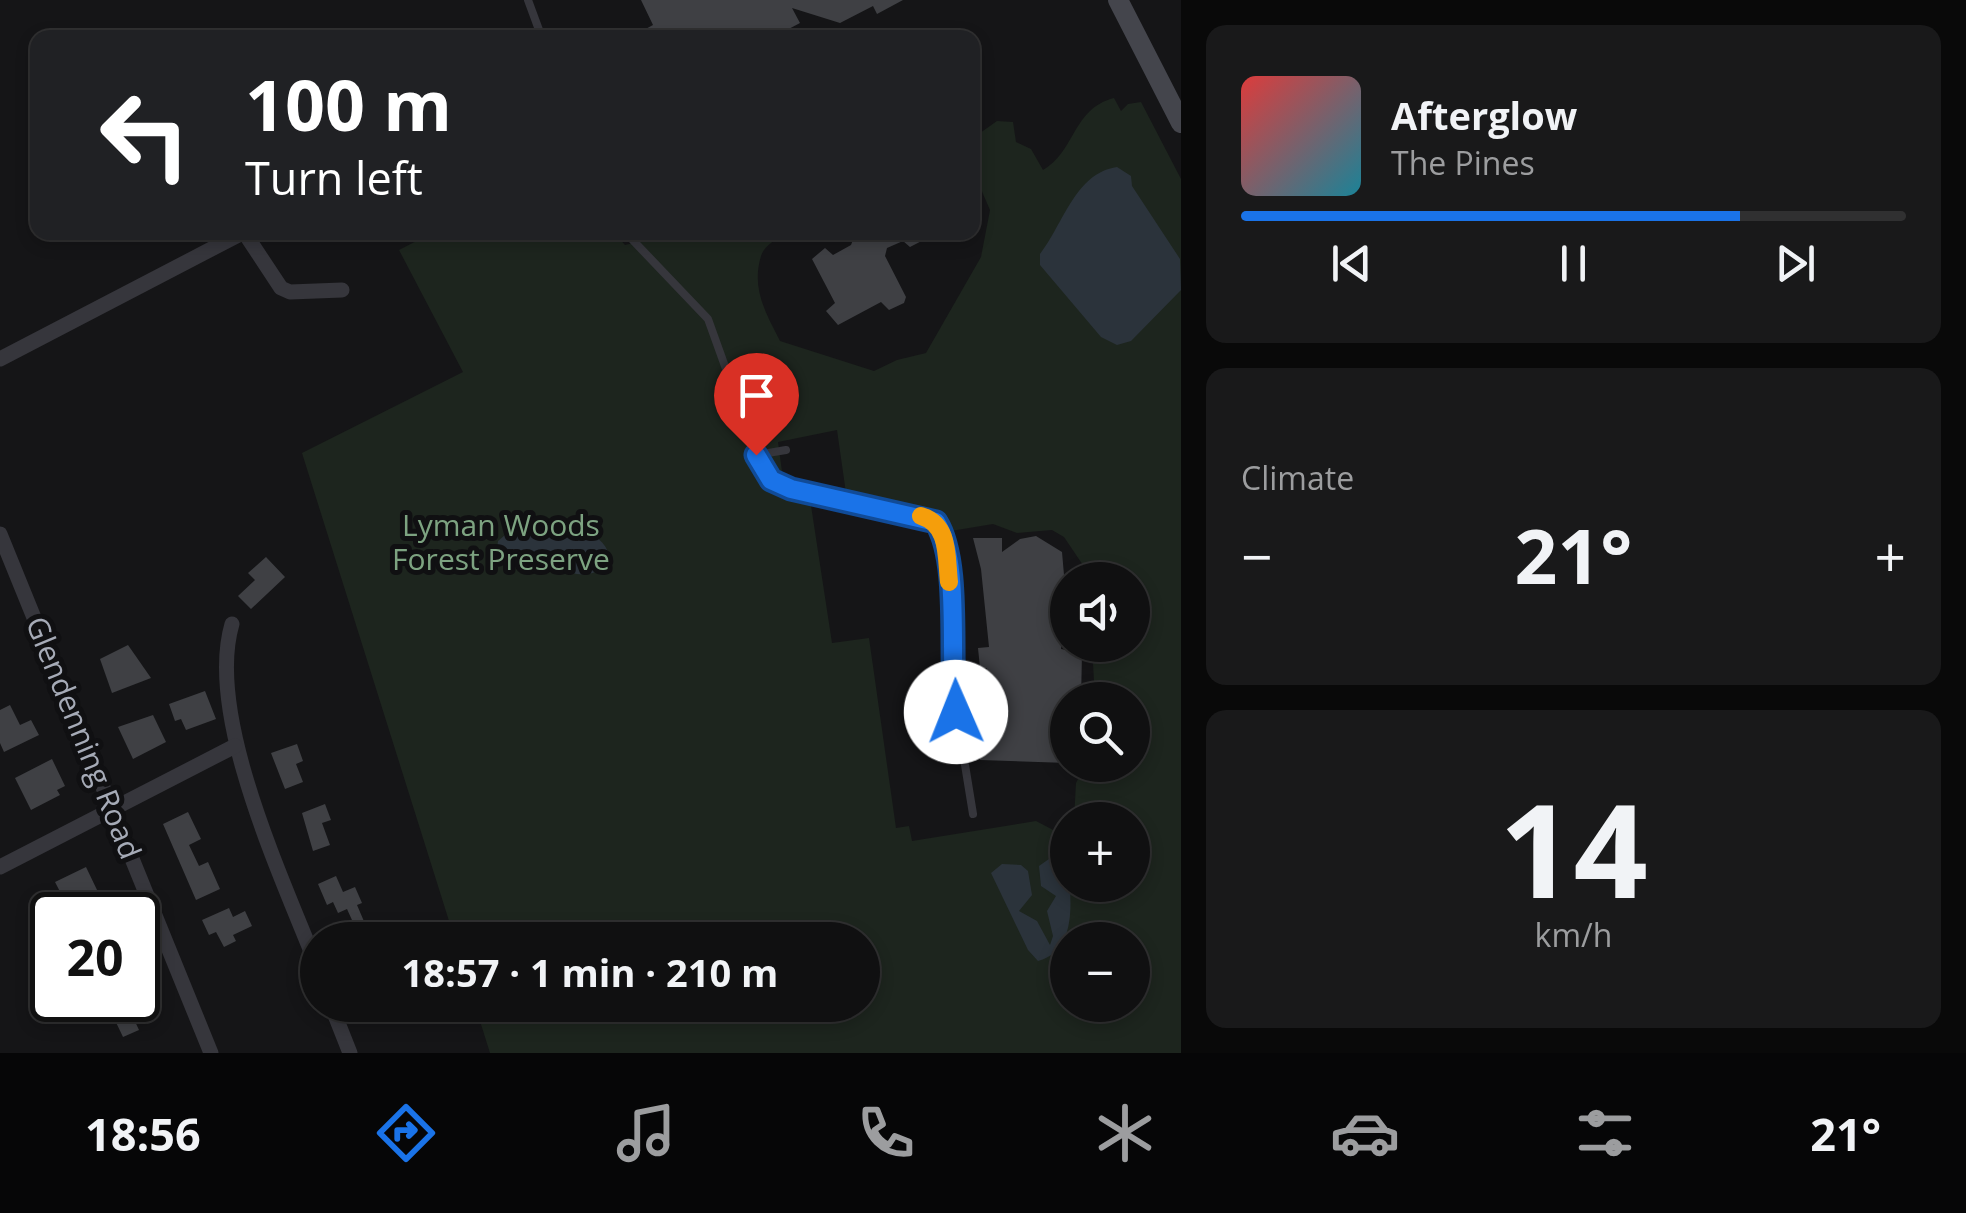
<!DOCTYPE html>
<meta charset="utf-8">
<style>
body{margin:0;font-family:"Open Sans",sans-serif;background:#19191a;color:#f1f3f6;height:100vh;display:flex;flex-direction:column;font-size:38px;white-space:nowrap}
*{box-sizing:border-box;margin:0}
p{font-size:32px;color:#9c9d9f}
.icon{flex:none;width:55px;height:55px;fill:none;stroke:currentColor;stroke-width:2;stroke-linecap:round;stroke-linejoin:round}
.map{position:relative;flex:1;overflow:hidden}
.side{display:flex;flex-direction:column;gap:25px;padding:25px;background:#090909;width:785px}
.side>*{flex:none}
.hud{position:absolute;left:30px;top:30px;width:950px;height:210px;border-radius:20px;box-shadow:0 5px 15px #0003,0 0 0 2px #303031;background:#202124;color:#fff;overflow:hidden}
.fabs{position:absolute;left:1050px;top:562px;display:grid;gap:20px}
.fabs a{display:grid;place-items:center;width:100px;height:100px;border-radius:50%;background:#101011;box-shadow:0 5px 15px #0003,0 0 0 2px #303031;font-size:50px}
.speed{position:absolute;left:30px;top:892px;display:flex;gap:20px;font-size:50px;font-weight:700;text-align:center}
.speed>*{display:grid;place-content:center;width:130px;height:130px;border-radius:50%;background:#101011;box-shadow:0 5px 15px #0003,0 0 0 2px #303031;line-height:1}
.speed .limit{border:5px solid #111;border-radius:15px;background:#fff;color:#111}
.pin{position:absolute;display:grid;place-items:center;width:85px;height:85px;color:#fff;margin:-102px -42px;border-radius:50% 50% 50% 0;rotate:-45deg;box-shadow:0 0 10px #0007}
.pin .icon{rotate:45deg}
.me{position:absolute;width:110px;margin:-55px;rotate:359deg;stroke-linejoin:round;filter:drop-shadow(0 0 8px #0008)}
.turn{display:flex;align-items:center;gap:35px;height:210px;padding:0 50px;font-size:45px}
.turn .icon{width:130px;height:130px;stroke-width:2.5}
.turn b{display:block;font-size:70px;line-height:85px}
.big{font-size:75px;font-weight:700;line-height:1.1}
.side .card{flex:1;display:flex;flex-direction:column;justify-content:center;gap:15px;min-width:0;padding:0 35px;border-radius:20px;background:#19191a}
.side .dial{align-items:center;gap:0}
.dial b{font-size:130px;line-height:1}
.song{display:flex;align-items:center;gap:30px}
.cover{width:120px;height:120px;border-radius:15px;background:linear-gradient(135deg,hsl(0 70% 55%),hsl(190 70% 35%))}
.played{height:10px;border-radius:5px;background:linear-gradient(90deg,#1a73e8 75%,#303031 75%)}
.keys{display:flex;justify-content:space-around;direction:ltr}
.heat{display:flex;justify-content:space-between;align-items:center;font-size:55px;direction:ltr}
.trip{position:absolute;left:300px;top:922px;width:580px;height:100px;border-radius:50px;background:#101011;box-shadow:0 5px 15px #0003,0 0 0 2px #303031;font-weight:700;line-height:100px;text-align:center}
.menu{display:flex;height:160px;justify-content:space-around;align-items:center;background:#060607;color:#9c9d9f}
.menu .icon{width:70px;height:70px}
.menu .current{color:#1a73e8}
.menu b{font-size:45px;color:#f1f3f6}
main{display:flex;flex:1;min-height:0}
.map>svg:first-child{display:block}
.green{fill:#1d251e;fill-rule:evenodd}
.water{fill:#2b333b}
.building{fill:#3f4044}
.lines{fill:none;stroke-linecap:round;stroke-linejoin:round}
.service{stroke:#36363c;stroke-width:8}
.minor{stroke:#36363c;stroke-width:15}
.secondary{stroke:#44454c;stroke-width:20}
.route-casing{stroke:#114b97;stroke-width:25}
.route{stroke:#1a73e8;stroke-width:18}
.slow{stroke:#f59e0b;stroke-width:18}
.labels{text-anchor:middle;stroke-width:10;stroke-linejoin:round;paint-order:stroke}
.park-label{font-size:30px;fill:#7da381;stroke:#101012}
.street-label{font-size:30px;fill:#a6abb7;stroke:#101012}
</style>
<main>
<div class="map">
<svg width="1181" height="1053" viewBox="0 0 1181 1053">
<rect width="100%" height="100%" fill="#151517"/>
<path class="green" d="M1114,98L1121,111L1128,104L1141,102L1181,179V1053H490L475,1005H862V940H455L302,453L463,372L399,250L432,233H614L625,245L676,233H780C775,243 765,244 761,256C751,289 766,313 780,341L874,371L897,360L926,353L981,257L990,210L977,180L981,174L973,160V138L997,121L1013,122L1016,142L1031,149L1043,170C1076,151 1072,109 1114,98ZM837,430L846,493L935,511L951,531L993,524L1017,533L1052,530L1064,537L1093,580H1132V645H1092L1095,700H1132V765H1085L1076,783L1074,820H1132V885H1068L1067,830L1059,833L1036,821L912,841L909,826L896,828L869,638L832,643L810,499L785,494L778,442ZM1068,940H1132V1005H1068Z"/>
<g class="water">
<path d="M1117,167L1131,176L1132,186L1180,259L1181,290L1131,341L1117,345L1101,337L1040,265V254C1063,225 1075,173 1117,167Z"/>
<path d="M538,522C563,521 609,531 610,561C583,590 560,563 535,564C524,564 515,567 503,565L496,558L498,541L505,535L527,532Z"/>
<path d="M1063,849L1067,851C1068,883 1084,949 1038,961L1028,950L991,873L1002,864L1021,865L1028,871L1032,895L1019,911L1037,921L1050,945L1053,936L1047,911L1056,896L1041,886L1039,866Z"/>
</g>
<g class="building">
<path d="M641,0H903L877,14L873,6L840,23L792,8L800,23L783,32L787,38H629L653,25Z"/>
<path d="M856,232H939L910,247L903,241L887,248L885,256L906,297L904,303L889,310L881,302L838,325L826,311L835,303L812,259L825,248L833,255L851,245Z"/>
<path d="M1036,536L1062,552L1066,598L1061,649L1082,653L1081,700H1068V763L980,760L978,737L974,736L987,668H980L978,648L989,647L981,569L973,538H1002V552L1020,539Z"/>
<path d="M266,557L285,577L251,609L238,596L255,580L248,573Z"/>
<path d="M128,645L151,678L112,693L100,659Z"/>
<path d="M205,691L216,719L186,730L181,719L175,721L169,704Z"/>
<path d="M10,705L20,725L31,720L39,735L4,752L0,743V710Z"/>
<path d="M153,715L166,742L133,759L118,727Z"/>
<path d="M297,744L303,761L296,764L303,782L285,789L271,753Z"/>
<path d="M52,759L65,786L57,790L60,795L31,810L15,778Z"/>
<path d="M325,804L331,820L322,823L330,845L313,851L302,813Z"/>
<path d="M188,812L201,839L189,845L199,866L208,862L220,889L196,900L163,824Z"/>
<path d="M86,867L98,892L85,898L93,915H72L55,882Z"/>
<path d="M336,876L343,892L355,887L362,903L357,905L372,940H361L347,909L338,913L333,902L327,905L318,884Z"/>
<path d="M229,908L233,917L245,911L252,926L233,935L236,941L224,947L216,932L209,935L202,920Z"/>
<path d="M83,1000H125L139,1030L123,1037L112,1014L103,1018L100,1010L90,1015Z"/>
</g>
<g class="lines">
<g class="service">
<path d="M528,0L542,38"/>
<path d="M625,232L708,319L763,472L791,489L921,516L941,530L957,653L952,685L973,814"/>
<path d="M756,455L786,450"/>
</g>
<g class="minor">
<path d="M244,232L281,288L290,292L342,290"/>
<path d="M0,359L244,232"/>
<path d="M0,534L211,1053"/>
<path d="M232,624C205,716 283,879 318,969"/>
<path d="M0,867L235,746"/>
<path d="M331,1005L350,1053"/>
</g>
<path class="secondary" d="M1118,0L1181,123"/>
</g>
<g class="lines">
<defs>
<path id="route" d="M756,455L771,480L791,489L936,522C962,563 948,665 956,712"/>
</defs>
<use href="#route" class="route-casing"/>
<use href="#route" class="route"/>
<path class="slow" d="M921,516C950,525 946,556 949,582"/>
</g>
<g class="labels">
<g class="park-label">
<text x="501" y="536">Lyman Woods<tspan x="501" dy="34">Forest Preserve</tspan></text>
</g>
<g class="street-label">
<text transform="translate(83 738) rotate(68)" y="10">Glendenning Road</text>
</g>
</g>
</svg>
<div class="fabs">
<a><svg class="icon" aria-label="sound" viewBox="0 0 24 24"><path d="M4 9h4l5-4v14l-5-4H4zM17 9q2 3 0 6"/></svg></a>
<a><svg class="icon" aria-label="search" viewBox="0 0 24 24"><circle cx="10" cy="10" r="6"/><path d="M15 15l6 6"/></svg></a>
<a>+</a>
<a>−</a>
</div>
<div class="speed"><div class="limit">20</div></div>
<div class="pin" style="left:756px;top:455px;background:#d93025"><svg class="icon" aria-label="arrive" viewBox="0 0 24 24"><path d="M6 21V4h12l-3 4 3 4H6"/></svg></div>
<svg class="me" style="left:956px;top:712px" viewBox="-20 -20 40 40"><circle r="19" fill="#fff"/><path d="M0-13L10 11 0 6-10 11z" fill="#1a73e8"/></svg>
<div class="trip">18:57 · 1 min · 210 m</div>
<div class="hud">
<div class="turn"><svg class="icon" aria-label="left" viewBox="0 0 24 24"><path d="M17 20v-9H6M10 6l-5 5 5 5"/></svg><div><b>100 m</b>Turn left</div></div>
</div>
</div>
<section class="side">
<div class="card">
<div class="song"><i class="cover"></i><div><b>Afterglow</b><p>The Pines</p></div></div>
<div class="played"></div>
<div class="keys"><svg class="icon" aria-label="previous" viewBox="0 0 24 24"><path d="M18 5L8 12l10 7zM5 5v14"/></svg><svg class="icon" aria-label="pause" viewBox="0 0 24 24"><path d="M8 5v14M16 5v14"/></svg><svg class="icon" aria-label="next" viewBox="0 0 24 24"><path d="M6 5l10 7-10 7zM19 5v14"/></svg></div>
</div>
<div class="card"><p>Climate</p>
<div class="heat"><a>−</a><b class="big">21°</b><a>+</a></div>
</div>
<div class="card dial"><b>14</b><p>km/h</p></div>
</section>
</main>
<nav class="menu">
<b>18:56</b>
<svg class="icon current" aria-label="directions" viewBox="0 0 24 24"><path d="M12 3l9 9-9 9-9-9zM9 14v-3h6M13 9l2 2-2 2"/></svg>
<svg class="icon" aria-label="music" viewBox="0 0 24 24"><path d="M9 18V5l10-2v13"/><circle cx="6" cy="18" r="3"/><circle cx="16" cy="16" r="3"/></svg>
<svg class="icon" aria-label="phone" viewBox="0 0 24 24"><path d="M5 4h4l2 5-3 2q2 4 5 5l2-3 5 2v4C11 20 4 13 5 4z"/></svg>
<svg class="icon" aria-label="climate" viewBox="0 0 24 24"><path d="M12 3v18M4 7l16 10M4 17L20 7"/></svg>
<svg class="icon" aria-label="car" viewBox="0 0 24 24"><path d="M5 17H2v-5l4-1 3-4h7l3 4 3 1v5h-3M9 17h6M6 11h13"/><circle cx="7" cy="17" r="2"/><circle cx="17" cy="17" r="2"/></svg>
<svg class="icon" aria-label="filters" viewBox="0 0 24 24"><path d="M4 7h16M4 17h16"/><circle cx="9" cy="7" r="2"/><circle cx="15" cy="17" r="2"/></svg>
<b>21°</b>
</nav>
